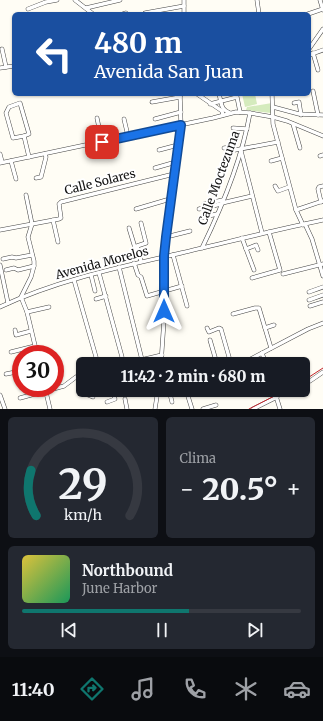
<!DOCTYPE html>
<html lang="es">
<meta charset="utf-8">
<style>
body{margin:0;font-family:Merriweather,serif;background:#242831;color:#f1f3f6;height:100vh;display:flex;flex-direction:column;font-size:15px;white-space:nowrap}
*{box-sizing:border-box;margin:0}
p{font-size:13px;color:#9ea1a6}
.icon{flex:none;width:22px;height:22px;fill:none;stroke:currentColor;stroke-width:2;stroke-linecap:round;stroke-linejoin:round}
.map{position:relative;height:409px;overflow:hidden}
.panel{display:flex;flex-direction:column;gap:8px;padding:8px;background:#0d0f14;flex:1}
.panel>*{flex:none}
.top-card{position:absolute;left:12px;top:12px;width:299px;height:84px;border-radius:6px;box-shadow:0 1px 3px #0004;background:#1a4fa0;color:#fff;overflow:hidden}
.speed{position:absolute;left:12px;top:345px;display:flex;gap:8px;font-size:20px;font-weight:700;text-align:center}
.speed>*{display:grid;place-content:center;width:52px;height:52px;border-radius:50%;background:#171b24;box-shadow:0 1px 3px #0004;line-height:1}
.speed .limit{border:6px solid #d22;background:#fff;color:#111}
.pin{position:absolute;display:grid;place-items:center;width:34px;height:34px;color:#fff;margin:-17px;border-radius:8px;box-shadow:0 2px 6px #0006}
.me{position:absolute;width:44px;margin:-22px;rotate:0deg;stroke-linejoin:round;filter:drop-shadow(0 0 3px #0008)}
.turn{display:flex;align-items:center;gap:14px;height:84px;padding:0 16px;font-size:18px}
.turn .icon{width:52px;height:52px;stroke-width:2.5}
.turn b{display:block;font-size:28px;line-height:34px}
.big{font-size:30px;font-weight:800;line-height:1.1}
.panel .tile{flex:1;display:flex;flex-direction:column;justify-content:center;gap:6px;min-width:0;padding:0 14px;border-radius:6px;background:#242831}
.panel .dial{align-items:center;gap:0}
.dial svg{height:104px;overflow:visible;fill:none;stroke:#363941;stroke-width:7;stroke-linecap:round;text-anchor:middle}
.dial text{fill:#f1f3f6;stroke:none}
.song{display:flex;align-items:center;gap:12px}
.cover{width:48px;height:48px;border-radius:6px;background:linear-gradient(135deg,hsl(50 70% 55%),hsl(150 70% 35%))}
.played{height:4px;border-radius:2px;background:linear-gradient(90deg,#0f766e 60%,#363941 60%)}
.keys{display:flex;justify-content:space-around;direction:ltr}
.heat{display:flex;justify-content:space-between;align-items:center;font-size:22px;direction:ltr}
.panel .tiles{flex:1;display:grid;gap:8px;grid-template-columns:1fr 1fr}
.tile:last-child{grid-column:span 2}
.trip{position:absolute;left:76px;top:357px;width:234px;height:40px;border-radius:6px;background:#171b24;box-shadow:0 1px 3px #0004;font-weight:800;line-height:40px;text-align:center}
.tabs{display:flex;height:64px;justify-content:space-around;align-items:center;background:#090b0e;color:#9ea1a6}
.tabs .icon{width:28px;height:28px}
.tabs .current{color:#0f766e}
.tabs b{font-size:18px;color:#f1f3f6}
.map>svg:first-child{display:block}
.green{fill:#d5ebbd}
.lines{fill:none;stroke-linecap:round;stroke-linejoin:round}
.minor-casing{stroke:#444;stroke-width:4.5}
.minor{stroke:#fff;stroke-width:3.5}
.rail{stroke:#c4262e;stroke-width:1}
.route-casing{stroke:#114b97;stroke-width:10}
.route{stroke:#1a73e8;stroke-width:7}
.labels{text-anchor:middle;stroke-width:4;stroke-linejoin:round;paint-order:stroke}
.street-label{font-size:12px;fill:#111;stroke:#fff}
</style>
<div class="map">
<svg width="323" height="409" viewBox="0 0 323 409">
<rect width="100%" height="100%" fill="#fffdf5"/>
<g class="green">
<path d="M242,94H255L257,104L245,107Z"/>
<path d="M272,103L271,113L246,110L247,107Z"/>
</g>
<g class="lines">
<defs>
<g id="minor">
<path d="M75,0L93,14"/>
<path d="M257,0L259,14"/>
<path d="M320,0L323,10"/>
<path d="M86,8L120,0"/>
<path d="M28,9L46,2L57,0"/>
<path d="M145,13L184,6"/>
<path d="M123,14L126,13"/>
<path d="M184,14V0"/>
<path d="M308,14L323,9"/>
<path d="M2,49L6,67"/>
<path d="M309,49L323,29"/>
<path d="M313,53L318,70"/>
<path d="M309,55L323,50"/>
<path d="M0,68L14,66"/>
<path d="M313,91L318,115"/>
<path d="M197,94L222,111L223,115"/>
<path d="M219,94C222,104 220,109 230,113"/>
<path d="M272,94L273,124L296,210L303,225"/>
<path d="M152,102L180,97"/>
<path d="M20,103L29,134L24,136L13,138L6,113L9,107Z"/>
<path d="M294,103L299,102L301,115"/>
<path d="M210,104L237,97L240,112"/>
<path d="M273,107L299,114L323,115"/>
<path d="M97,118L102,142"/>
<path d="M124,119L128,136"/>
<path d="M155,119L181,112"/>
<path d="M293,124L300,148"/>
<path d="M233,128L247,129"/>
<path d="M24,136L29,157"/>
<path d="M111,140L114,154"/>
<path d="M224,148L233,147L235,150L278,142"/>
<path d="M159,150L178,145"/>
<path d="M241,151L262,233"/>
<path d="M0,154L2,162"/>
<path d="M320,156L323,155"/>
<path d="M11,161L16,179"/>
<path d="M271,161L282,158"/>
<path d="M0,163L213,118L236,112L250,113L273,117L287,121L323,136"/>
<path d="M155,168L176,162"/>
<path d="M36,178L41,177L46,157L45,154"/>
<path d="M275,186L278,191L289,187"/>
<path d="M26,195L32,224L28,237L34,261V266L31,277L21,297L27,312L37,354"/>
<path d="M321,202L318,189L319,187L323,186"/>
<path d="M222,203L252,196"/>
<path d="M204,204L223,200"/>
<path d="M136,209L170,199"/>
<path d="M199,209L221,204"/>
<path d="M296,210L323,201"/>
<path d="M200,218L217,214"/>
<path d="M53,220L58,242"/>
<path d="M305,224L312,239L323,276"/>
<path d="M129,228L136,251"/>
<path d="M0,230L59,219L61,218L59,204L61,202L174,174"/>
<path d="M166,237L190,231"/>
<path d="M242,238L254,270"/>
<path d="M202,248C222,207 242,158 250,113"/>
<path d="M246,249L256,245L258,250"/>
<path d="M173,255L187,306"/>
<path d="M3,259L12,257L16,258L32,255"/>
<path d="M141,261L137,246L146,243L141,223"/>
<path d="M134,263L138,275L141,277L147,296L182,286"/>
<path d="M0,265L8,303"/>
<path d="M119,267L142,360"/>
<path d="M6,270L14,268L18,270L34,266"/>
<path d="M99,273L122,357"/>
<path d="M283,274L323,264"/>
<path d="M91,275L95,291"/>
<path d="M252,278L280,270L269,232"/>
<path d="M74,280L98,364"/>
<path d="M309,292L323,287"/>
<path d="M96,299L106,296"/>
<path d="M309,300L323,295"/>
<path d="M310,306L323,302"/>
<path d="M0,307C57,280 120,267 181,253C228,242 275,230 323,220"/>
<path d="M27,312L49,307"/>
<path d="M233,314L255,308H259L271,348"/>
<path d="M207,328L209,332L219,328L221,329L231,364"/>
<path d="M265,328L274,325"/>
<path d="M15,330L16,335L31,331"/>
<path d="M210,340L217,364"/>
<path d="M11,352L35,346"/>
<path d="M262,353L266,364"/>
<path d="M124,364L162,355"/>
<path d="M161,364L164,320V256L166,237L181,125L180,94"/>
<path d="M237,364L247,361L308,329L323,323"/>
<path d="M6,374L21,371"/>
<path d="M310,381L323,372"/>
<path d="M45,388L50,409"/>
<path d="M86,390L88,395L93,397"/>
<path d="M169,390L172,402"/>
<path d="M186,390L192,409"/>
<path d="M274,390L280,409"/>
<path d="M0,395L5,409"/>
<path d="M20,398L64,386L76,377L83,375"/>
<path d="M125,399L127,409"/>
<path d="M107,402L115,399L112,390"/>
<path d="M155,409L158,390"/>
<path d="M203,409L216,405"/>
<path d="M253,409L277,397"/>
</g>
</defs>
<use href="#minor" class="minor-casing"/>
<use href="#minor" class="minor"/>
<g class="rail">
<path d="M303,381L323,368"/>
<path d="M249,409L286,390"/>
</g>
</g>
<g class="lines">
<defs>
<path id="route" d="M102,142L181,125L166,237L164,256V311"/>
</defs>
<use href="#route" class="route-casing"/>
<use href="#route" class="route"/>
</g>
<g class="labels">
<g class="street-label">
<text transform="translate(219 178) rotate(-70)" y="4">Calle Moctezuma</text>
<text transform="translate(100 182) rotate(-14)" y="4">Calle Solares</text>
<text transform="translate(102 263) rotate(-15)" y="4">Avenida Morelos</text>
</g>
</g>
</svg>
<div class="speed"><div class="limit">30</div></div>
<div class="pin" style="left:102px;top:142px;background:#d93025"><svg class="icon" aria-label="arrive" viewBox="0 0 24 24"><path d="M6 21V4h12l-3 4 3 4H6"/></svg></div>
<svg class="me" style="left:164px;top:311px" viewBox="-20 -20 40 40"><path d="M0-17L14 15 0 8-14 15z" fill="#1a73e8" stroke="#fff" stroke-width="4"/></svg>
<div class="trip">11:42 · 2 min · 680 m</div>
<div class="top-card">
<div class="turn"><svg class="icon" aria-label="left" viewBox="0 0 24 24"><path d="M17 20v-9H6M10 6l-5 5 5 5"/></svg><div><b>480 m</b>Avenida San Juan</div></div>
</div>
</div>
<section class="panel">
<div class="tiles">
<div class="tile dial"><svg viewBox="0 0 100 80">
<path d="M14 69A42 42 0 1 1 86 69"/>
<path d="M14 69A42 42 0 0 1 10 34" stroke="#0f766e"/>
<text x="50" y="56" font-size="32" font-weight="700">29</text>
<text x="50" y="72" font-size="11">km/h</text>
</svg></div>
<div class="tile"><p>Clima</p>
<div class="heat"><a>−</a><b class="big">20.5°</b><a>+</a></div>
</div>
<div class="tile">
<div class="song"><i class="cover"></i><div><b>Northbound</b><p>June Harbor</p></div></div>
<div class="played"></div>
<div class="keys"><svg class="icon" aria-label="previous" viewBox="0 0 24 24"><path d="M18 5L8 12l10 7zM5 5v14"/></svg><svg class="icon" aria-label="pause" viewBox="0 0 24 24"><path d="M8 5v14M16 5v14"/></svg><svg class="icon" aria-label="next" viewBox="0 0 24 24"><path d="M6 5l10 7-10 7zM19 5v14"/></svg></div>
</div>
</div>
</section>
<nav class="tabs">
<b>11:40</b>
<svg class="icon current" aria-label="directions" viewBox="0 0 24 24"><path d="M12 3l9 9-9 9-9-9zM9 14v-3h6M13 9l2 2-2 2"/></svg>
<svg class="icon" aria-label="music" viewBox="0 0 24 24"><path d="M9 18V5l10-2v13"/><circle cx="6" cy="18" r="3"/><circle cx="16" cy="16" r="3"/></svg>
<svg class="icon" aria-label="phone" viewBox="0 0 24 24"><path d="M5 4h4l2 5-3 2q2 4 5 5l2-3 5 2v4C11 20 4 13 5 4z"/></svg>
<svg class="icon" aria-label="climate" viewBox="0 0 24 24"><path d="M12 3v18M4 7l16 10M4 17L20 7"/></svg>
<svg class="icon" aria-label="car" viewBox="0 0 24 24"><path d="M5 17H2v-5l4-1 3-4h7l3 4 3 1v5h-3M9 17h6M6 11h13"/><circle cx="7" cy="17" r="2"/><circle cx="17" cy="17" r="2"/></svg>
</nav>
